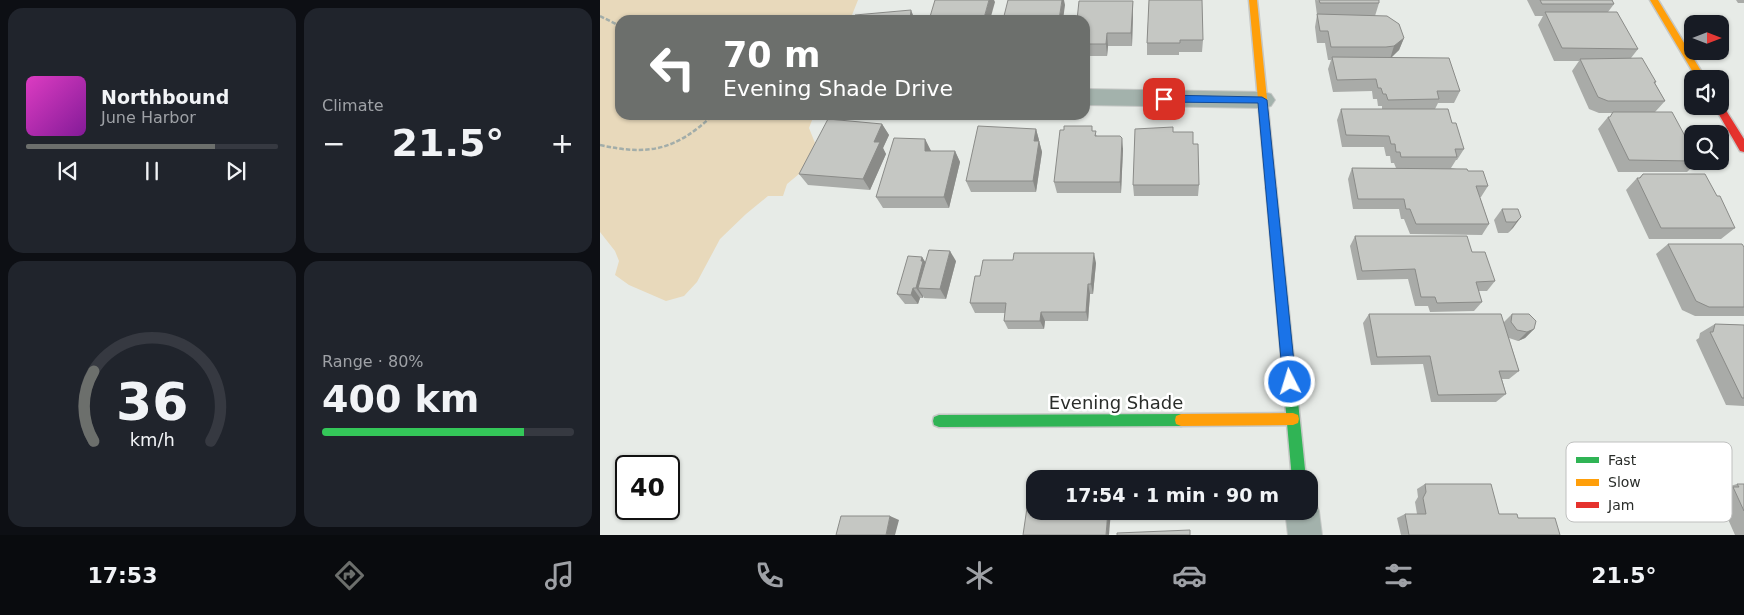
<!DOCTYPE html>
<meta charset="utf-8">
<style>
body{margin:0;font-family:"DejaVu Sans",sans-serif;background:#20242c;color:#f1f3f6;height:100vh;display:flex;flex-direction:column;font-size:19px;white-space:nowrap}
*{box-sizing:border-box;margin:0}
p{font-size:16px;color:#9ea1a6}
.icon{flex:none;width:28px;height:28px;fill:none;stroke:currentColor;stroke-width:2;stroke-linecap:round;stroke-linejoin:round}
.map{position:relative;flex:1;overflow:hidden}
.sheet{display:flex;flex-direction:column;gap:8px;padding:8px;background:#0d0f14;width:600px}
.sheet>*{flex:none}
.guide{position:absolute;left:15px;top:15px;width:475px;height:105px;border-radius:15px;box-shadow:0 1px 4px #0004;background:#6c6f6c;color:#fff;overflow:hidden}
.needle{width:32px;rotate:90deg}
.tools{position:absolute;left:1084px;top:15px;display:grid;gap:10px}
.tools a{display:grid;place-items:center;width:45px;height:45px;border-radius:10px;background:#171b24;box-shadow:0 1px 4px #0004;font-size:25px}
.speed{position:absolute;left:15px;top:455px;display:flex;gap:10px;font-size:25px;font-weight:700;text-align:center}
.speed>*{display:grid;place-content:center;width:65px;height:65px;border-radius:50%;background:#171b24;box-shadow:0 1px 4px #0004;line-height:1}
.speed .limit{border:2px solid #111;border-radius:8px;background:#fff;color:#111}
.pin{position:absolute;display:grid;place-items:center;width:42px;height:42px;color:#fff;margin:-21px;border-radius:10px;box-shadow:0 2px 8px #0006}
.me{position:absolute;width:55px;margin:-28px;rotate:355deg;stroke-linejoin:round;filter:drop-shadow(0 0 4px #0008)}
.turn{display:flex;align-items:center;gap:18px;height:105px;padding:0 25px;font-size:22px}
.turn .icon{width:65px;height:65px;stroke-width:2.5}
.turn b{display:block;font-size:35px;line-height:42px}
.big{font-size:38px;font-weight:700;line-height:1.1}
.sheet .tile{flex:1;display:flex;flex-direction:column;justify-content:center;gap:8px;min-width:0;padding:0 18px;border-radius:15px;background:#20242c}
.sheet .dial{align-items:center;gap:0}
.dial svg{height:130px;overflow:visible;fill:none;stroke:#363941;stroke-width:7;stroke-linecap:round;text-anchor:middle}
.dial text{fill:#f1f3f6;stroke:none}
.song{display:flex;align-items:center;gap:15px}
.cover{width:60px;height:60px;border-radius:8px;background:linear-gradient(135deg,hsl(310 70% 55%),hsl(290 70% 35%))}
.played{height:5px;border-radius:2px;background:linear-gradient(90deg,#6c6f6c 75%,#363941 75%)}
.keys{display:flex;justify-content:space-around;direction:ltr}
.heat{display:flex;justify-content:space-between;align-items:center;font-size:28px;direction:ltr}
.charge{height:8px;border-radius:4px;background:linear-gradient(90deg,#34c759 80%,#363941 0)}
.sheet .tiles{flex:1;display:grid;gap:8px;grid-template-columns:repeat(2,1fr)}
.trip{position:absolute;left:426px;top:470px;width:292px;height:50px;border-radius:15px;background:#171b24;box-shadow:0 1px 4px #0004;font-weight:700;line-height:50px;text-align:center}
.menu{display:flex;height:80px;justify-content:space-around;align-items:center;background:#090b0e;color:#9ea1a6}
.menu .icon{width:35px;height:35px}
.menu .active{color:#6c6f6c}
.menu b{font-size:22px;color:#f1f3f6}
main{display:flex;flex:1;min-height:0}
.map>svg:first-child{display:block}
.green{fill:#e8d9bb}
.lines{fill:none;stroke-linecap:round;stroke-linejoin:round}
.street-casing{stroke:#c6c8c6;stroke-width:2}
.fast-casing{stroke:#c6c8c6;stroke-width:3}
.slow-casing{stroke:#c6c8c6;stroke-width:3}
.jam-casing{stroke:#c6c8c6;stroke-width:3}
.path{stroke:#a2ada9;stroke-width:2.5;stroke-dasharray:4.5 2;stroke-linecap:butt}
.street{fill:#a3b2ac;fill-rule:evenodd}
.fast{fill:#30b455;fill-rule:evenodd}
.slow{fill:#ff9f0a;fill-rule:evenodd}
.jam{fill:#e5322d;fill-rule:evenodd}
.wall{fill:#a9aba8}
.shaded-wall{fill:#8a8b88}
.building{fill:#c5c7c3;stroke:#8a8b88}
.route{fill:#1a73e8;stroke:#114b97}
.labels{text-anchor:middle;stroke-width:5;stroke-linejoin:round;paint-order:stroke}
.street-label{font-size:18px;fill:#292c29;stroke:#fff}
.key{fill:#fff;stroke:#bfc0bf;stroke-width:1}
.key-label{font-size:14px;fill:#292c29}
</style>
<main>
<section class="sheet">
<div class="tiles">
<div class="tile">
<div class="song"><i class="cover"></i><div><b>Northbound</b><p>June Harbor</p></div></div>
<div class="played"></div>
<div class="keys"><svg class="icon" aria-label="previous" viewBox="0 0 24 24"><path d="M18 5L8 12l10 7zM5 5v14"/></svg><svg class="icon" aria-label="pause" viewBox="0 0 24 24"><path d="M8 5v14M16 5v14"/></svg><svg class="icon" aria-label="next" viewBox="0 0 24 24"><path d="M6 5l10 7-10 7zM19 5v14"/></svg></div>
</div>
<div class="tile"><p>Climate</p>
<div class="heat"><a>−</a><b class="big">21.5°</b><a>+</a></div>
</div>
<div class="tile dial"><svg viewBox="0 0 100 80">
<path d="M14 69A42 42 0 1 1 86 69"/>
<path d="M14 69A42 42 0 0 1 14 26" stroke="#6c6f6c"/>
<text x="50" y="56" font-size="32" font-weight="700">36</text>
<text x="50" y="72" font-size="11">km/h</text>
</svg></div>
<div class="tile"><p>Range · 80%</p><b class="big">400 km</b><div class="charge"></div></div>
</div>
</section>
<div class="map">
<svg width="1144" height="535" viewBox="0 0 1144 535">
<rect width="100%" height="100%" fill="#e7ebe7"/>
<path class="green" d="M0,0H258L250,20H20V115H214L209,128L215,143L205,169L187,184L183,196H168L146,214L120,239L97,282L84,296L66,301L29,285L15,275L19,261L15,251L0,232Z"/>
<g class="lines">
<defs>
<g id="street">
<path d="M485,89L663,92L671,94L675,100L671,106L663,108L485,105Z"/>
<path d="M710,497L714,499L719,511L722,535H688L685,511H710Z"/>
</g>
<g id="fast">
<path d="M671,184L676,188L706,479H692L666,188Z"/>
<path d="M581,414L586,416L587,420L586,424L581,426L339,427L334,425L333,421L334,417L339,415Z"/>
</g>
<g id="slow">
<path d="M649,0H657L676,188L671,192L666,188Z"/>
<path d="M1050,0H1058L1106,79H1097Z"/>
<path d="M693,413L698,415L699,419L698,423L693,425L581,426L576,424L575,420L576,416L581,414Z"/>
</g>
<path id="jam" d="M1120,103L1122,104L1144,139V152L1140,151L1114,106H1120Z"/>
</defs>
<use href="#street" class="street-casing"/>
<use href="#fast" class="fast-casing"/>
<use href="#slow" class="slow-casing"/>
<use href="#jam" class="jam-casing"/>
<g class="path">
<path d="M0,16L20,26"/>
<path d="M0,145C49,156 76,150 113,115"/>
</g>
<use href="#street" class="street"/>
<use href="#fast" class="fast"/>
<use href="#slow" class="slow"/>
<use href="#jam" class="jam"/>
</g>
<g class="wall">
<path d="M549,0L603,40L602,52H579V55H547V43Z"/>
<path d="M715,0L779,3L775,16L804,38L799,50L791,57L860,91L854,103H838L835,109L852,123L864,149L857,160H856L851,168L868,171L888,186L881,197H880L889,224L882,235L810,234L804,219H801L799,209H753L748,179L752,168H796L794,163H791L790,156H786L784,147H742L737,120L741,109H782V106H778L777,99H773L772,91L733,92L728,69L731,60H728L725,43H717L715,27L717,15Z"/>
<path d="M927,0H1012L1014,4L1008,12L1038,49L1031,58L1056,82L1055,83L1065,101L1055,112L1092,149V161H1098L1087,172H1018L998,129L1008,117H1010L1013,113H999L989,109L972,71L979,61H954L938,25L943,16H935Z"/>
<path d="M1136,0H1144V3H1138Z"/>
<path d="M533,1V13L532,46H508L507,56H485V20Z"/>
<path d="M282,124L289,135L283,148L286,154L270,190L208,185L199,174Z"/>
<path d="M436,129L442,152L436,192H371L366,181Z"/>
<path d="M493,131L497,136L523,149L521,193H457L454,182Z"/>
<path d="M325,139L331,151H355L360,162L349,208H283L276,197Z"/>
<path d="M593,144L599,185L598,196H534L533,185Z"/>
<path d="M1043,174L1135,228L1121,239H1049L1026,190L1037,178H1039Z"/>
<path d="M902,209L921,217L908,233H898L894,220Z"/>
<path d="M755,236L872,252L895,281L887,291H878L882,302L874,311L830,312L828,306H815L808,279L757,280L750,246Z"/>
<path d="M1068,244L1144,247V316H1095L1082,310L1056,254Z"/>
<path d="M322,257L325,262L356,261L346,299L324,298L323,296V298H320L318,304H305L297,294Z"/>
<path d="M496,263L493,294H490L488,321H445L444,329H408L404,321L405,313H375L370,303L380,276Z"/>
<path d="M769,314L904,322L912,314L934,329L925,338L918,341L909,338L919,371L909,379H902L906,394L896,402H831L823,364L771,365L763,323Z"/>
<path d="M1115,324L1144,325V406L1126,405L1096,340L1099,338L1100,333Z"/>
<path d="M825,484L899,514L918,518L960,535H801L797,518L805,514H817L815,502L818,497L817,489Z"/>
<path d="M1137,484H1144V535H1135L1116,492L1121,491L1120,489Z"/>
</g>
<g class="shaded-wall">
<path d="M389,0H394L395,2L390,20H385L384,18Z"/>
<path d="M462,0H464L465,5L463,20H459Z"/>
<path d="M533,1V13L532,46L531,33Z"/>
<path d="M311,10L315,20H310Z"/>
<path d="M507,33L508,46L507,56L506,44Z"/>
<path d="M804,38L799,50L790,59L794,46Z"/>
<path d="M282,124L289,135L283,148L286,154L270,190L263,179L274,142Z"/>
<path d="M436,129L439,140L437,152L434,141Z"/>
<path d="M522,138L523,149L521,193L520,182Z"/>
<path d="M325,139L331,151H325Z"/>
<path d="M439,141L442,152L436,192L433,181Z"/>
<path d="M355,151L360,162L349,208L344,197Z"/>
<path d="M921,217L913,228L908,233L916,222Z"/>
<path d="M350,251L356,261L346,299L340,289Z"/>
<path d="M494,253L496,263L493,294L491,284Z"/>
<path d="M322,257L328,266L318,288L323,296V298L316,288Z"/>
<path d="M488,284L490,294L488,321L486,312Z"/>
<path d="M313,288L320,298L318,304L311,295Z"/>
<path d="M441,312L445,321L444,329L440,321Z"/>
<path d="M934,329L925,338L918,341L927,332Z"/>
<path d="M508,511H511L509,535H506Z"/>
<path d="M290,516L299,520L295,535H286Z"/>
</g>
<g class="building">
<path d="M335,0H389L384,18H380V20H329Z"/>
<path d="M408,0H462L459,20H403Z"/>
<path d="M549,0H602L603,40H580V43H547Z"/>
<path d="M719,0H779V3H720Z"/>
<path d="M940,0H1012L1014,4H942Z"/>
<path d="M479,1H533L531,33H507L506,44H485V20H477Z"/>
<path d="M311,10L310,20H254L255,15Z"/>
<path d="M945,12H1017L1038,49L962,48Z"/>
<path d="M717,14L787,16L799,24L804,38L794,46L786,47H731L728,31H720Z"/>
<path d="M732,57L849,58L860,91H837L839,99L788,100L786,94H783L781,88H778L776,79L737,80Z"/>
<path d="M1042,58L1056,82H1054L1065,101H1008L998,97L980,59Z"/>
<path d="M741,109H848L852,123H856L864,149H855L857,157H801L800,152H796L795,144H791L789,136L746,135Z"/>
<path d="M1013,112H1072L1092,149V161L1029,160L1008,117H1010Z"/>
<path d="M228,119L282,124L274,142H280L263,179L199,174Z"/>
<path d="M378,126L436,129L434,141H439L433,181H366Z"/>
<path d="M464,126H492V131H496L495,136H520L522,138L520,182H454L460,130H464Z"/>
<path d="M573,127V132H593V144H598L599,185H533L535,129Z"/>
<path d="M294,138L325,139V151H355L344,197H276Z"/>
<path d="M752,168L867,169L868,171H883L888,186H876L889,224H816L810,209H806L804,199H758Z"/>
<path d="M1043,174H1105L1117,196H1120L1135,228H1061L1037,178H1040Z"/>
<path d="M902,209H918L921,217L916,222H906Z"/>
<path d="M755,236H867L872,252H885L895,281L876,282L882,302L837,303L835,297H821L815,269L762,271Z"/>
<path d="M1068,244H1142L1144,247V307H1109L1096,301Z"/>
<path d="M329,250L350,251L340,289L318,288Z"/>
<path d="M414,253H494L491,284H488L486,312H441L440,321H404L406,303H370L375,276H380L383,260H413Z"/>
<path d="M308,256L322,257L321,261H323L316,288H313L311,295L297,294Z"/>
<path d="M769,314H901L919,371H899L906,394L838,395L830,356L777,357Z"/>
<path d="M912,314H929L936,321L934,329L927,332L917,330L911,322Z"/>
<path d="M1115,324L1144,325V398H1142L1110,332H1113Z"/>
<path d="M825,484H891L899,514H917L918,518H955L960,535H809L805,514H826L823,498L826,492Z"/>
<path d="M1137,484H1144V511L1133,487H1139Z"/>
<path d="M429,494H435V511H508L506,535H423Z"/>
<path d="M241,516H290L286,535H236Z"/>
<path d="M590,530V535H517V533Z"/>
</g>
<path class="route" d="M564,95L662,97L667,100L696,382L694,386L690,388L685,386L683,382L658,103L564,102L559,99Z"/>
<g class="labels">
<g class="street-label">
<text x="516" y="409">Evening Shade</text>
</g>
</g>
<rect x="966" y="442" width="166" height="80" rx="8" class="key"/>
<rect x="976" y="457" width="23" height="6" fill="#30b455"/>
<rect x="976" y="479" width="23" height="7" fill="#ff9f0a"/>
<rect x="976" y="502" width="23" height="6" fill="#e5322d"/>
<g class="key-label">
<text x="1008" y="465">Fast</text>
<text x="1008" y="487">Slow</text>
<text x="1008" y="510">Jam</text>
</g>
</svg>
<div class="tools">
<a><svg class="needle" viewBox="-14 -14 28 28"><path d="M0-13l5 13h-10z" fill="#e53935"/><path d="M0 13l5-13h-10z" fill="#9ea1a6"/></svg></a>
<a><svg class="icon" aria-label="sound" viewBox="0 0 24 24"><path d="M4 9h4l5-4v14l-5-4H4zM17 9q2 3 0 6"/></svg></a>
<a><svg class="icon" aria-label="search" viewBox="0 0 24 24"><circle cx="10" cy="10" r="6"/><path d="M15 15l6 6"/></svg></a>
</div>
<div class="speed"><div class="limit">40</div></div>
<div class="pin" style="left:564px;top:99px;background:#d93025"><svg class="icon" aria-label="arrive" viewBox="0 0 24 24"><path d="M6 21V4h12l-3 4 3 4H6"/></svg></div>
<svg class="me" style="left:690px;top:382px" viewBox="-20 -20 40 40"><circle r="17" fill="#1a73e8" stroke="#fff" stroke-width="3"/><path d="M0-11L8 9 0 5-8 9z" fill="#fff"/></svg>
<div class="trip">17:54 · 1 min · 90 m</div>
<div class="guide">
<div class="turn"><svg class="icon" aria-label="left" viewBox="0 0 24 24"><path d="M17 20v-9H6M10 6l-5 5 5 5"/></svg><div><b>70 m</b>Evening Shade Drive</div></div>
</div>
</div>
</main>
<nav class="menu">
<b>17:53</b>
<svg class="icon active" aria-label="directions" viewBox="0 0 24 24"><path d="M12 3l9 9-9 9-9-9zM9 14v-3h6M13 9l2 2-2 2"/></svg>
<svg class="icon" aria-label="music" viewBox="0 0 24 24"><path d="M9 18V5l10-2v13"/><circle cx="6" cy="18" r="3"/><circle cx="16" cy="16" r="3"/></svg>
<svg class="icon" aria-label="phone" viewBox="0 0 24 24"><path d="M5 4h4l2 5-3 2q2 4 5 5l2-3 5 2v4C11 20 4 13 5 4z"/></svg>
<svg class="icon" aria-label="climate" viewBox="0 0 24 24"><path d="M12 3v18M4 7l16 10M4 17L20 7"/></svg>
<svg class="icon" aria-label="car" viewBox="0 0 24 24"><path d="M5 17H2v-5l4-1 3-4h7l3 4 3 1v5h-3M9 17h6M6 11h13"/><circle cx="7" cy="17" r="2"/><circle cx="17" cy="17" r="2"/></svg>
<svg class="icon" aria-label="filters" viewBox="0 0 24 24"><path d="M4 7h16M4 17h16"/><circle cx="9" cy="7" r="2"/><circle cx="15" cy="17" r="2"/></svg>
<b>21.5°</b>
</nav>
